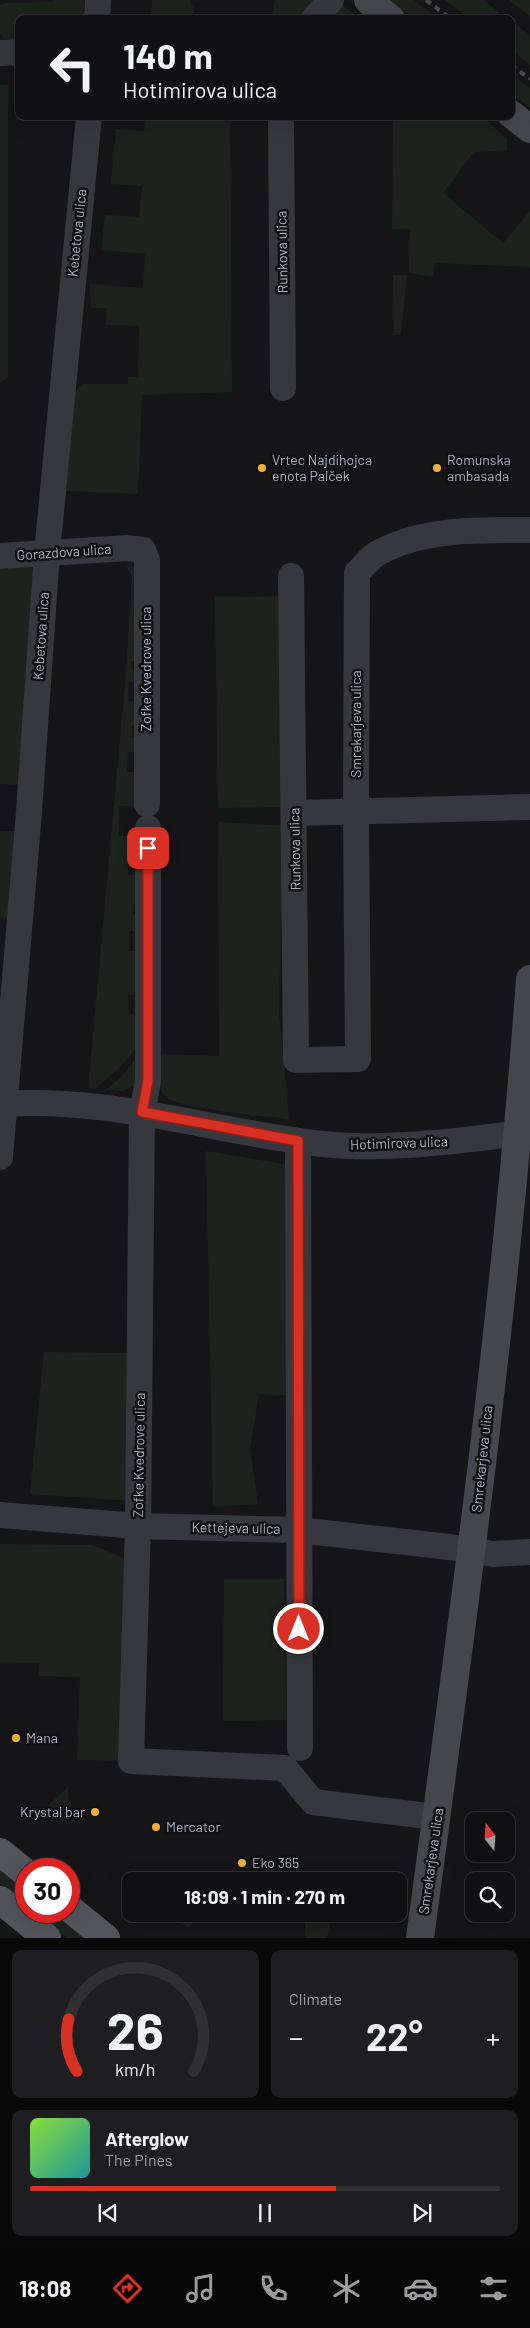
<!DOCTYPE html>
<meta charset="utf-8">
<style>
body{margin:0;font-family:Barlow,sans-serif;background:#1e1e20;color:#f1f3f6;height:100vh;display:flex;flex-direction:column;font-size:19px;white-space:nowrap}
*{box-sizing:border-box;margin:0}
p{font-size:16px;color:#9c9d9f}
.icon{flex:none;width:28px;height:28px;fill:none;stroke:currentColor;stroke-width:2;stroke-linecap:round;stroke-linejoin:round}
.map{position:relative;height:1938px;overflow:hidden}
.side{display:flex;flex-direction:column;gap:12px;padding:12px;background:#09090a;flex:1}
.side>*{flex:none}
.hud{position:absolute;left:15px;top:15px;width:500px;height:105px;border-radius:10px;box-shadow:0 5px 20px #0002,0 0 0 1px #303032;background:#101012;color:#f1f3f6;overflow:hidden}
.needle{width:32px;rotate:343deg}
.fabs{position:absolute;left:465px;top:1812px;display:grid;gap:10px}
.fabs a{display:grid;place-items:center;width:50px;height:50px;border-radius:10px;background:#101012;box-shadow:0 5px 20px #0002,0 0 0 1px #303032;font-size:25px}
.speed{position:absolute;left:15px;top:1858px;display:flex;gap:10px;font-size:25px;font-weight:700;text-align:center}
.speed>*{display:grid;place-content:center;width:65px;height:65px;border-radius:50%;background:#101012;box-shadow:0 5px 20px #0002,0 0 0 1px #303032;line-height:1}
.speed .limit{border:8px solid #d22;background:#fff;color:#111}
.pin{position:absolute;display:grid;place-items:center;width:42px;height:42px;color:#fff;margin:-21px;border-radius:10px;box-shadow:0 2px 8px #0006}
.me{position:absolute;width:55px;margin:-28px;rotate:0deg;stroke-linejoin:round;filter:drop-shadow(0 0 4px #0008)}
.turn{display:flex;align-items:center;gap:18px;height:105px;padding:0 25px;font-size:22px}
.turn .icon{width:65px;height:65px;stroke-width:2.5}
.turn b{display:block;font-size:35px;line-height:42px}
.big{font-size:38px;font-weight:700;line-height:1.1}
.side .tile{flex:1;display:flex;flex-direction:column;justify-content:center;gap:8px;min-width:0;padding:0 18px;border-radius:10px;background:#1e1e20}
.side .dial{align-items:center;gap:0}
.dial svg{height:130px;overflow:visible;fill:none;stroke:#303032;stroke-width:7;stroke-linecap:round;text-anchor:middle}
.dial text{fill:#f1f3f6;stroke:none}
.song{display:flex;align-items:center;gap:15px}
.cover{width:60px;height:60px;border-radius:8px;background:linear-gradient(135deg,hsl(90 70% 55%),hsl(180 70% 35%))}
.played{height:5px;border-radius:2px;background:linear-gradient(90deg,#d93025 65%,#303032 65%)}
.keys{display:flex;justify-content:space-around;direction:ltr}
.heat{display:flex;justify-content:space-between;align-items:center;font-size:28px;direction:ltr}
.side .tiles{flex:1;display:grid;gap:12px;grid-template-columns:1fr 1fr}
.tile:last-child{grid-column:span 2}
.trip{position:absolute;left:122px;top:1872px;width:285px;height:50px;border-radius:10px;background:#101012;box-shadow:0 5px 20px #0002,0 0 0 1px #303032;font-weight:700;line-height:50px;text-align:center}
.dock{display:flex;height:80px;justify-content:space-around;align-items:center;background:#060607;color:#9c9d9f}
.dock .icon{width:35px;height:35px}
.dock .on{color:#d93025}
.dock b{font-size:22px;color:#f1f3f6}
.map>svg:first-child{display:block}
.green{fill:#1c231d}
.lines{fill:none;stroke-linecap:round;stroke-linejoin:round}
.street{stroke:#37383d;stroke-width:26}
.secondary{stroke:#45474d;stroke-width:28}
.primary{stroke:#53555c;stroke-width:28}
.rail{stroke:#4a4c52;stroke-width:4;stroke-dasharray:6 5;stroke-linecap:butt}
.route-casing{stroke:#8d1f18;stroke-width:12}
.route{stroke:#d93025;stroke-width:9}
.poi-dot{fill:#f2b134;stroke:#111113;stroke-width:2}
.labels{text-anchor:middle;stroke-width:5;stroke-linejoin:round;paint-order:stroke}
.street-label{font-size:14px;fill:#a8adb8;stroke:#111113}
.poi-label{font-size:14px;fill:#a8adb8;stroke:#111113;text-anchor:start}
</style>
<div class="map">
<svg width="530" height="1938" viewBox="0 0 530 1938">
<rect width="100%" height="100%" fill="#161618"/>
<g class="green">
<path d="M53,0H84L83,19H19V39H4L0,33V5L5,3L53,2Z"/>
<path d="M152,0H191L195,17L151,19Z"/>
<path d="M275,0H319L301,19H274L272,16Z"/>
<path d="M389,0H414L438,19H414Z"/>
<path d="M445,0H483L508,19H470Z"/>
<path d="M509,0H530V16Z"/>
<path d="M342,5L361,19H334L333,15Z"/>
<path d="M511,21L530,35V65L511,50Z"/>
<path d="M511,74L530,88V108L511,93Z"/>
<path d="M0,85H8V377L0,383Z"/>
<path d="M145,116H230L232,392L142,395L138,494L66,491L74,392L83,384H128V377H138L139,326L106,325V308H91L90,284L143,288L145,254L101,250L105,215L139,217L142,186L111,184L116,129L144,131Z"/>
<path d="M393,116H482L507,139V150L474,152L443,193L503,243L530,211V267L435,263L433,277L409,273L410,229H392Z"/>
<path d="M393,275H407L401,335H394Z"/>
<path d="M130,565L134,568L137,661H131L132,671H137V682H128V701L138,702V725L132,726V737H138V752H128L127,772H138V806H119V836H138V854H128V875L138,874L139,903L133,904V915H139V931H129V951H139V994L128,995L129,1014L139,1015L138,1046L121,1066L95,1089H88L126,674L132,577L127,567Z"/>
<path d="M32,567L34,570L21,785L0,784V569Z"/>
<path d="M284,596L285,807L218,808L215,597Z"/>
<path d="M218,822L286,826L281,907L279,1014L289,1119C269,1117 174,1108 164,1096C157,1086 160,1065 160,1054L219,1056Z"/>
<path d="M0,831H16L10,919L0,917Z"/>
<path d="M139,1054L137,1087L133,1086L124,1091L106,1090L123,1075Z"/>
<path d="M206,1151L290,1165L292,1396L259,1394L250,1449L258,1504L213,1507Z"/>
<path d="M44,1352L133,1353V1501L30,1494Z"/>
<path d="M0,1544L92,1545L124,1558L131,1761L77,1760L80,1677L39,1676V1663L0,1662Z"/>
<path d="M224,1579H284L286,1720L223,1721Z"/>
<path d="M68,1787L69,1813L60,1814L55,1820L43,1810Z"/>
<path d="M0,1868L26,1889V1906L0,1884Z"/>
<path d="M33,1911H53L86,1938H67Z"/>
<path d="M156,1914H202L189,1927Z"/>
<path d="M305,1914H332L327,1938H305Z"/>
</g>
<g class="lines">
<g class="street">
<path d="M97,19L98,0"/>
<path d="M314,19L331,0"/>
<path d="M0,53L19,52"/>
<path d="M281,116L283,388"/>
<path d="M0,556L127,548L143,550L147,560V804"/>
<path d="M291,576L296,1060L358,1059L356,811L357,573C364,566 371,556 380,552C425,528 480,530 530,530"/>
<path d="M295,813L530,807"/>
<path d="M148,828V1081L142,1113L138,1526L131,1761L285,1768L313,1802L436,1817"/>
<path d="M0,1104C110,1096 214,1132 322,1144C392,1151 461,1140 530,1132"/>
<path d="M298,1141L300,1748"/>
<path d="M0,1157L29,812L47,553L89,116"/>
<path d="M0,1515L138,1526L298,1530L450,1547L493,1554L530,1552"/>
</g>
<g class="secondary">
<path d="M368,0L391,19"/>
<path d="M511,114L530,129"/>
<path d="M420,1938C463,1619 507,1300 530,979"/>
</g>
<g class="primary">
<path d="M0,1852L26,1873"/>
<path d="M0,1900L47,1938"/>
<path d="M69,1908L106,1938"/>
</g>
<g class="rail">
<path d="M426,0L451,19"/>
<path d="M511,65L530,79"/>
</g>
</g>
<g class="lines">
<defs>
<path id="route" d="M148,848V1081L142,1112L298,1141L299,1629"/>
</defs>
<use href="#route" class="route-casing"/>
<use href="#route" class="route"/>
</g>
<g class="poi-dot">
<circle cx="262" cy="468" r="5"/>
<circle cx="437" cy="468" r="5"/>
<circle cx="16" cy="1738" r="5"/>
<circle cx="95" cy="1812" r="5"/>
<circle cx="156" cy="1827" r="5"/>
<circle cx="242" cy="1863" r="5"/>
</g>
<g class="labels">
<g class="street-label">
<text transform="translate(77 233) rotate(-84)" y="5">Kebetova ulica</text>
<text transform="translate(282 252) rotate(-91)" y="5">Runkova ulica</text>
<text transform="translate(64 552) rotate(-4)" y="5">Gorazdova ulica</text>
<text transform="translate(41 636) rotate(-86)" y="5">Kebetova ulica</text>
<text transform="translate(146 669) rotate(-90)" y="5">Zofke Kvedrove ulica</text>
<text transform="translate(356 724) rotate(-90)" y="5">Smrekarjeva ulica</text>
<text transform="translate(295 849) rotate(-91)" y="5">Runkova ulica</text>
<text transform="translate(399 1143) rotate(-2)" y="5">Hotimirova ulica</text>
<text transform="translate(139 1455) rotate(-89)" y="5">Zofke Kvedrove ulica</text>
<text transform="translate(482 1459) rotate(-84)" y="5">Smrekarjeva ulica</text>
<text transform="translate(236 1528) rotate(1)" y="5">Kettejeva ulica</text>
<text transform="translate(431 1861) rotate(-82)" y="5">Smrekarjeva ulica</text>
</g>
<g class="poi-label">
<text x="272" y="465">Vrtec Najdihojca<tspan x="272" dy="16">enota Palček</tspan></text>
<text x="447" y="465">Romunska<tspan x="447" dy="16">ambasada</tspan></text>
<text x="26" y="1743">Mana</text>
<text x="85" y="1817" text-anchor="end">Krystal bar</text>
<text x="166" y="1832">Mercator</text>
<text x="252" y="1868">Eko 365</text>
</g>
</g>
</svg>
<div class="fabs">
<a><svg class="needle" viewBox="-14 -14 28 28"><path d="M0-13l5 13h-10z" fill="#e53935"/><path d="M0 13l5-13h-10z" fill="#9c9d9f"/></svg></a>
<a><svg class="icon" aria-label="search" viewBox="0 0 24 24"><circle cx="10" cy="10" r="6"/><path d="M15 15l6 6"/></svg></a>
</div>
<div class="speed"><div class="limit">30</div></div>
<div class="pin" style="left:148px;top:848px;background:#d93025"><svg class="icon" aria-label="arrive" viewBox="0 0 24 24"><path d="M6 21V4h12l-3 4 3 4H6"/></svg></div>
<svg class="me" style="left:299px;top:1629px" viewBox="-20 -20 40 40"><circle r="17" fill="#d93025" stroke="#fff" stroke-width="3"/><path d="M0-11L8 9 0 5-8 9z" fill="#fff"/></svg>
<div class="trip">18:09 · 1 min · 270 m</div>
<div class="hud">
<div class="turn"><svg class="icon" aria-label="left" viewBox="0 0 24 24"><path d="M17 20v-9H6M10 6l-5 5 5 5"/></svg><div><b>140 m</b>Hotimirova ulica</div></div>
</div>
</div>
<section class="side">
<div class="tiles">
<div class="tile dial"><svg viewBox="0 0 100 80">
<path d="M14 69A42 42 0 1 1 86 69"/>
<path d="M14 69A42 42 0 0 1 9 37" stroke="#d93025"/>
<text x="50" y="56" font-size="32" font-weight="700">26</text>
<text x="50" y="72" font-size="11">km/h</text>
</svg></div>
<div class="tile"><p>Climate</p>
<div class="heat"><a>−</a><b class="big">22°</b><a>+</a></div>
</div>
<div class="tile">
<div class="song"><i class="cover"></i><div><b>Afterglow</b><p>The Pines</p></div></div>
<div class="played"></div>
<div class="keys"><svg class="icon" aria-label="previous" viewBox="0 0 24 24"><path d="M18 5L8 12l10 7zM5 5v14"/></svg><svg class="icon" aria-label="pause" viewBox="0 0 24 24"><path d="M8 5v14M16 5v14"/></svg><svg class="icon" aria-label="next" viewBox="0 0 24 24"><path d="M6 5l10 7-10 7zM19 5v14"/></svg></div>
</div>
</div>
</section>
<nav class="dock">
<b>18:08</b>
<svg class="icon on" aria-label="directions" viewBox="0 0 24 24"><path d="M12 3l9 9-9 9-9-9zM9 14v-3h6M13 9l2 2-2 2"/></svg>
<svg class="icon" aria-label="music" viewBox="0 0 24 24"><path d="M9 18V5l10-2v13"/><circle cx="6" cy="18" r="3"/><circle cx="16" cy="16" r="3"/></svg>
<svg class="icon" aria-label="phone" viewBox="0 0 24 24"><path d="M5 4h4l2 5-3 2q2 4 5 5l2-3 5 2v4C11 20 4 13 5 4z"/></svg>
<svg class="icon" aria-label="climate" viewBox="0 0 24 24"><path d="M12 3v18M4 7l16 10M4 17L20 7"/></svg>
<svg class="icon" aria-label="car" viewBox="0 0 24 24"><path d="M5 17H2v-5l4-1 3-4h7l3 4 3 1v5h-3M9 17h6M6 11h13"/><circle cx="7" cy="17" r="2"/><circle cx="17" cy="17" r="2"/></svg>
<svg class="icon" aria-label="filters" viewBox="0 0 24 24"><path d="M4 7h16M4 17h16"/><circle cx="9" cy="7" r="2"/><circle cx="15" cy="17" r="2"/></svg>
</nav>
